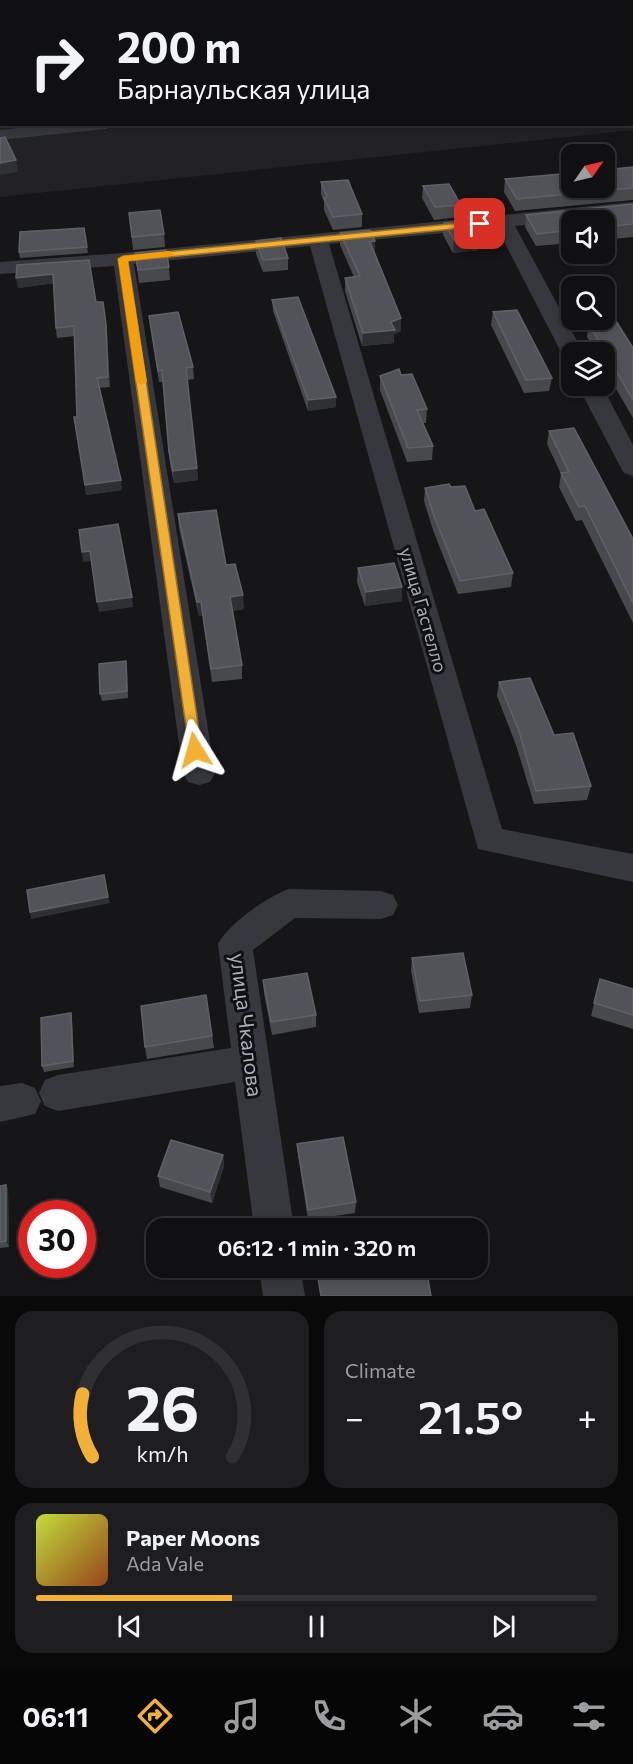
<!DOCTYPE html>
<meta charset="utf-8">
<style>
body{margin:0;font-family:Commissioner,sans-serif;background:#1e1e20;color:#f1f3f6;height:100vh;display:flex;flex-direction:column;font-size:22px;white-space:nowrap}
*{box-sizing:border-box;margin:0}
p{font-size:20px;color:#9c9d9f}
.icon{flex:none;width:33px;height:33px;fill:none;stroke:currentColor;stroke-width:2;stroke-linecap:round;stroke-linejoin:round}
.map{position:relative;height:1296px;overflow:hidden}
.panel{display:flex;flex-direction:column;gap:15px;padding:15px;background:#09090a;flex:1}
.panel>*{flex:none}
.guide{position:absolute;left:0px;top:0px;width:633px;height:126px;box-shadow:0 3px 9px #0003,0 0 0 2px #303032;background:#101012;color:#f1f3f6;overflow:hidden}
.needle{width:39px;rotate:56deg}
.tools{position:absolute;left:561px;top:144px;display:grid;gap:12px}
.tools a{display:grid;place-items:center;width:54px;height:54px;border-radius:12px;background:#101012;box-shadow:0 3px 9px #0003,0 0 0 2px #303032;font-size:30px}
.speed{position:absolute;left:18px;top:1200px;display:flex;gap:12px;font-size:30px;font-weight:700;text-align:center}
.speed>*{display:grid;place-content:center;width:78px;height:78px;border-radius:50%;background:#101012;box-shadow:0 3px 9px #0003,0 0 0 2px #303032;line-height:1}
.speed .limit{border:9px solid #d22;background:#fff;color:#111}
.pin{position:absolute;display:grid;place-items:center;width:51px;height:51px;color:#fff;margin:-26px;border-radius:12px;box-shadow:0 3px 9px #0006}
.me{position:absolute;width:66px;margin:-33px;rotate:352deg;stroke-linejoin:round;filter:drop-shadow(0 0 4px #0008)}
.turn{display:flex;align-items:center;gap:21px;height:126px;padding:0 18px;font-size:27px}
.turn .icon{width:78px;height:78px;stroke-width:2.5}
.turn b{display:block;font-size:42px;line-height:51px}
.big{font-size:45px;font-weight:600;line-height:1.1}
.panel .tile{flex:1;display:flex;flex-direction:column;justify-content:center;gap:9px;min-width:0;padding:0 21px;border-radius:18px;background:#1e1e20}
.panel .dial{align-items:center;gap:0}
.dial svg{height:156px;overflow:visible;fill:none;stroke:#303032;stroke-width:7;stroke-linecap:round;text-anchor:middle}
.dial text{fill:#f1f3f6;stroke:none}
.song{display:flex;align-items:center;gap:18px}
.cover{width:72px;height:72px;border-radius:9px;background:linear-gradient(135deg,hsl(70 70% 55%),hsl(20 70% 35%))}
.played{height:6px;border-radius:3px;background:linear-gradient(90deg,#f2b134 35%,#303032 35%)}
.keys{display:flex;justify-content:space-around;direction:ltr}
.heat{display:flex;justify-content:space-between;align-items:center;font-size:33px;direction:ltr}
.panel .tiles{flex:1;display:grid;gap:15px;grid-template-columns:1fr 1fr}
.tile:last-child{grid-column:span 2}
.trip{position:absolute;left:146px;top:1218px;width:342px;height:60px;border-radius:18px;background:#101012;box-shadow:0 3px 9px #0003,0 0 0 2px #303032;font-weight:600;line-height:60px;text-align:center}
.menu{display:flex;height:96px;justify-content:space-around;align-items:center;background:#060607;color:#9c9d9f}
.menu .icon{width:42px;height:42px}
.menu .active{color:#f2b134}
.menu b{font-size:27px;color:#f1f3f6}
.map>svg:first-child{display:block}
.built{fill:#222225;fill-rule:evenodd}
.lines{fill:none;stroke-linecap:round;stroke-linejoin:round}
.minor{fill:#37383d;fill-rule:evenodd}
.wall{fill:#47494d}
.shaded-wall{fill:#2f3033}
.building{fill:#525359;stroke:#5f6168;stroke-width:1.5}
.route{fill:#f2b134;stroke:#9d7322;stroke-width:1.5}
.slow{fill:#f59e0b}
.labels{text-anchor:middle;stroke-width:6;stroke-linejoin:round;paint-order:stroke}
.street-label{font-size:18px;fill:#a8adb8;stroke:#111113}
.near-street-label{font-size:21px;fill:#a8adb8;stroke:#111113}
</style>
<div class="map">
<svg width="633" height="1296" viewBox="0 0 633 1296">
<rect width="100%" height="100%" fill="#161618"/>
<path class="built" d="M0,0H633V130L0,197ZM2,2H632V124H2Z"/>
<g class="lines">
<g class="minor">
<rect x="632" y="51" width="1" height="10"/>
<path d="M50,124H114L106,129L0,140V130Z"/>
<path d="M633,202V214L515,226L583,352H572V359L564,357L561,352L497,228L329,244L502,829L633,854V882L478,849L310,246L134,264L215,773L210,782L199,785L188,782L183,773L114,266L0,274V262L123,253Z"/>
<path d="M578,386H602L633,445V476L624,473L621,468Z"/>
<path d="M289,889L381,891L393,895L398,905L393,915L381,919L295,918L253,950L294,1228H254L235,1082L58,1111L45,1106L39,1093L45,1080L58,1075L231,1048L218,944C227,925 268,896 289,889Z"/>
<path d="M22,1083L35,1088L41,1101L35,1114L0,1122V1086Z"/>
<path d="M259,1268H300L305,1296H263Z"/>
</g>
</g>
<g class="wall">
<path d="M633,167V200L515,211L504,192L505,179Z"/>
<path d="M321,182L362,214V227L333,230L324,210V202L321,194Z"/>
<path d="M423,186L461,205L460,217L434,220L422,198Z"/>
<path d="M633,204V237L604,240V220H572V243L536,246L525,227L526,215Z"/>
<path d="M129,213L164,234L165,247L133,250Z"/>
<path d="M444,223L479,250L453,253L443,235Z"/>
<path d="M84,228L88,253L20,258L19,252Z"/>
<path d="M340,233L375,253L401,331L394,334V343L362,346L345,291V278L354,277L340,245Z"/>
<path d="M256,241L288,258V270L263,272L256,254Z"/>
<path d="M135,253L169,267L170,280L139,283Z"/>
<path d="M17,265L96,302H103L107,333L110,387L99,388L122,490L86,495L77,417L75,336L57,338L56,328L54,283L18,288Z"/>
<path d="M272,300L336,397V407L308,411L273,311Z"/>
<path d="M493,312L552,378L549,391L524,393L491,325Z"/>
<path d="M149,316L193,367L194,379L187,380L198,480L174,483L170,464L163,382H159Z"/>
<path d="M589,324L633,348V418L604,368V352H596L587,337Z"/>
<path d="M401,375L427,409L426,423H422L433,446L432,460L407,462L380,390V376Z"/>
<path d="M549,431L633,539V623L582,520L576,521L559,487L561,474L547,444Z"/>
<path d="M451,487L475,511L513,573L511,587L458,594L433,530L424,501L425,488Z"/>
<path d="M178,514L244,609L233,611L242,665V679L212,682L202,615L199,616L179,528Z"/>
<path d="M358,568L402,587V601L365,606L357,582Z"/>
<path d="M127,668L128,698L102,701L100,694Z"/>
<path d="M499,682L554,735L591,786L587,800L534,804L516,745L497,696Z"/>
<path d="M412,958L472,995L470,1008L419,1013L411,971Z"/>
<path d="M600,979L633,989V1029L591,1016Z"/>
<path d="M263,980L316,1015V1027L272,1035L264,993Z"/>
<path d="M206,995L214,1048L147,1059L145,1047Z"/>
<path d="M71,1013L72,1020L74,1067L44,1072L42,1066Z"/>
<path d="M297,1144L356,1202L355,1213L308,1220L298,1155Z"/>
<path d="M223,1155L224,1166L212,1203L160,1187L158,1176Z"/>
<path d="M6,1185L8,1190L9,1247L0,1248V1186Z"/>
</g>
<g class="shaded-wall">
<path d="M538,0H564L563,2H521Z"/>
<path d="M0,82H2V96L0,87Z"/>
<path d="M16,160L18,172L0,175V163Z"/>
<path d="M481,237L479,250L453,253L454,240Z"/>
<path d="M375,241V254L370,242Z"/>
<path d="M53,274L55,283L18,288L16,278Z"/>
<path d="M401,318V331L394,334V343L362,346L363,333Z"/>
<path d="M106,324L107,333L110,387L108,377Z"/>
<path d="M336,397V407L308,411V400Z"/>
<path d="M197,468L198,480L174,483L173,471Z"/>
<path d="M121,480L122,490L86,495L85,485Z"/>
<path d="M90,551L92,561L83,562L82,552Z"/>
<path d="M402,587V601L365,606L366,592Z"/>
<path d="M243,595L244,609L231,611L230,597Z"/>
<path d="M132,597L133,607L99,612L97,602Z"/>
<path d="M197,602H201L202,615L199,616Z"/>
<path d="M108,897L110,903L31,919L30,912Z"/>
<path d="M71,1013L72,1020L74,1067L73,1061Z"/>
<path d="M223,1155L224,1166L212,1203L210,1192Z"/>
<path d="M6,1185L8,1190L9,1247L6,1241Z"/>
</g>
<g class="building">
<path d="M24,0H538L521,2H24Z"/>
<rect x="0" y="23" width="2" height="59"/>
<path d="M5,137L16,160L0,163V138Z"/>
<path d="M633,167V188L517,199L505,179L572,173V188H604V170Z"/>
<path d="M348,180L362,214L333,217L324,198L327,197L321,182Z"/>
<path d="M449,184L461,205L435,207L423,186Z"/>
<path d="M633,204V224L604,227V220H572V230L537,234L526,215Z"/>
<path d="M160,210L164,234L132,237L129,213Z"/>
<path d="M470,220L481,237L454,240L444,223Z"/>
<path d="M84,228L87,247L19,252L20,232Z"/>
<path d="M370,230L375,241L370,242L401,318L391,322L395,330L363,333L345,278L360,276L340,233Z"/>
<path d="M281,238L288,258L263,260L256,241Z"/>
<path d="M166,250L169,267L138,270L135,253Z"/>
<path d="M89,260L96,302H103L106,324L108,377L97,378L121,480L85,485L74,417H77L74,326L56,328L53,274L16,278L17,265Z"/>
<path d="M298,297L336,397L308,400L272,300Z"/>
<path d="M517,310L552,378L526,380L493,312Z"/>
<path d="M178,312L193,367L186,368L197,468L173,471L169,452L162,370L158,371L149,316Z"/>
<path d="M616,321L633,348V400L589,324Z"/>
<path d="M399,369L401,375L412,374L427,409L417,410L433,446L408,448L380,376Z"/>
<path d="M574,428L633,539V603L585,506L579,507L561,473L569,472L549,431Z"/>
<path d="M449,484L451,487L465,486L475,511L484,509L513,573L460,581L434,516L425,488Z"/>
<path d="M216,510L226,565L235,564L243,595L230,597L242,665L211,669L201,602H197L178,514Z"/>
<path d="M118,524L132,597L97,602L90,551L82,552L79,530Z"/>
<path d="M394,563L402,587L366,592L358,568Z"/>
<path d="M126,661L127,691L100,694L99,664Z"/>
<path d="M530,678L554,735L573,733L591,786L536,791L519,731L499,682Z"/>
<path d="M104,875L108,897L30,912L27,890Z"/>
<path d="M463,953L472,995L420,1001L412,958Z"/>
<path d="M307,973L316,1015L271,1022L263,980Z"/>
<path d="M600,979L633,989V1015L594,1003Z"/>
<path d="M206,995L212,1036L145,1047L141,1006Z"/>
<path d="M71,1013L73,1061L42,1066L41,1018Z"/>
<path d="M343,1137L356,1202L308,1210L297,1144Z"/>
<path d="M171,1140L223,1155L210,1192L158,1176Z"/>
<path d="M6,1185V1241L0,1242V1186Z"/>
<path d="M387,1268H426L431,1296H321L318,1278Z"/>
</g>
<path class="route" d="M480,221L485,224L484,226L128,261L202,750L195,755L190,754L118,259L123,256Z"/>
<path class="slow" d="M170,251L174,254L173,256L128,261L147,382L141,385L136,382L118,259L123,256Z"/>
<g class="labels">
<g class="street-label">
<text transform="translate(423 610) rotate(74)" y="6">улица Гастелло</text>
</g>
<g class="near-street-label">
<text transform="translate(246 1025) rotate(83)" y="7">улица Чкалова</text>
</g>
</g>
</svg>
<div class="tools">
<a><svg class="needle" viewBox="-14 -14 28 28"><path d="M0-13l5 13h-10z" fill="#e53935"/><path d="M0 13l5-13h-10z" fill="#9c9d9f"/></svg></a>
<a><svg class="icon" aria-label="sound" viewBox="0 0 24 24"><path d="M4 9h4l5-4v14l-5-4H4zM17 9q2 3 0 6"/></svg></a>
<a><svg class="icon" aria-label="search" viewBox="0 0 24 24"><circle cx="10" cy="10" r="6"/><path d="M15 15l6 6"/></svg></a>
<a><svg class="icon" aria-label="layers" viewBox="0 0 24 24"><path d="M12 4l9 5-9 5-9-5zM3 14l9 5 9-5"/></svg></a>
</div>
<div class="speed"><div class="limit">30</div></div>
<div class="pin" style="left:480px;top:224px;background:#d93025"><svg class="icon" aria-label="arrive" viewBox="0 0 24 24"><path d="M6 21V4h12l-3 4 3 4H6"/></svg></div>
<svg class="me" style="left:195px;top:750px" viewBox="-20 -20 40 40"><path d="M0-17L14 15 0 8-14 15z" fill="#f2b134" stroke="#fff" stroke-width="4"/></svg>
<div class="trip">06:12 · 1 min · 320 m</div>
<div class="guide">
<div class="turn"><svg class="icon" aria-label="right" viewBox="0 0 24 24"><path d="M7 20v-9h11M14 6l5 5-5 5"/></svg><div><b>200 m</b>Барнаульская улица</div></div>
</div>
</div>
<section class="panel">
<div class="tiles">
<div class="tile dial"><svg viewBox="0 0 100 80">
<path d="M14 69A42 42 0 1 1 86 69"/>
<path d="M14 69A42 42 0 0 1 9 37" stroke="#f2b134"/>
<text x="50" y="56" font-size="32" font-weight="700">26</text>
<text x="50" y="72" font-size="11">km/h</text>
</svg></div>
<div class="tile"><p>Climate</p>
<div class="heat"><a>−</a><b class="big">21.5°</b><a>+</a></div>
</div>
<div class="tile">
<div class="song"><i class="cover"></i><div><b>Paper Moons</b><p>Ada Vale</p></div></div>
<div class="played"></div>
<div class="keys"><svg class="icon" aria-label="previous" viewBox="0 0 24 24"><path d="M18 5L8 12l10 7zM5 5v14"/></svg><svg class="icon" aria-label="pause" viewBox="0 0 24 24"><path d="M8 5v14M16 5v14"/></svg><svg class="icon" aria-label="next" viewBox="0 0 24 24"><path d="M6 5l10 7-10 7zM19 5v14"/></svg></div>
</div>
</div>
</section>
<nav class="menu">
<b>06:11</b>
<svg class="icon active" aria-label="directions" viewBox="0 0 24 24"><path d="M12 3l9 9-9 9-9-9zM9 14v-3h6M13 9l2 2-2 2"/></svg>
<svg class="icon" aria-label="music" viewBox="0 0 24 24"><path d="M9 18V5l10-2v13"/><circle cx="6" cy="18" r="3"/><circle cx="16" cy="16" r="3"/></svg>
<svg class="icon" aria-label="phone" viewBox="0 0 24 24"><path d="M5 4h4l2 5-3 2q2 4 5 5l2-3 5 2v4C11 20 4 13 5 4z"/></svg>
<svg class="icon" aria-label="climate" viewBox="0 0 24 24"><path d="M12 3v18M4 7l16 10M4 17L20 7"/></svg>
<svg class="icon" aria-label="car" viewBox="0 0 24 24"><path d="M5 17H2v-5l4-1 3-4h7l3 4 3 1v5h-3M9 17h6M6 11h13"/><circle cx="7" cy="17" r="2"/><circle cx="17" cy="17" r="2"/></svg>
<svg class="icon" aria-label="filters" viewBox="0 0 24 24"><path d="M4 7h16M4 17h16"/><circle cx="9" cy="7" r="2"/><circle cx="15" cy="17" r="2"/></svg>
</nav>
